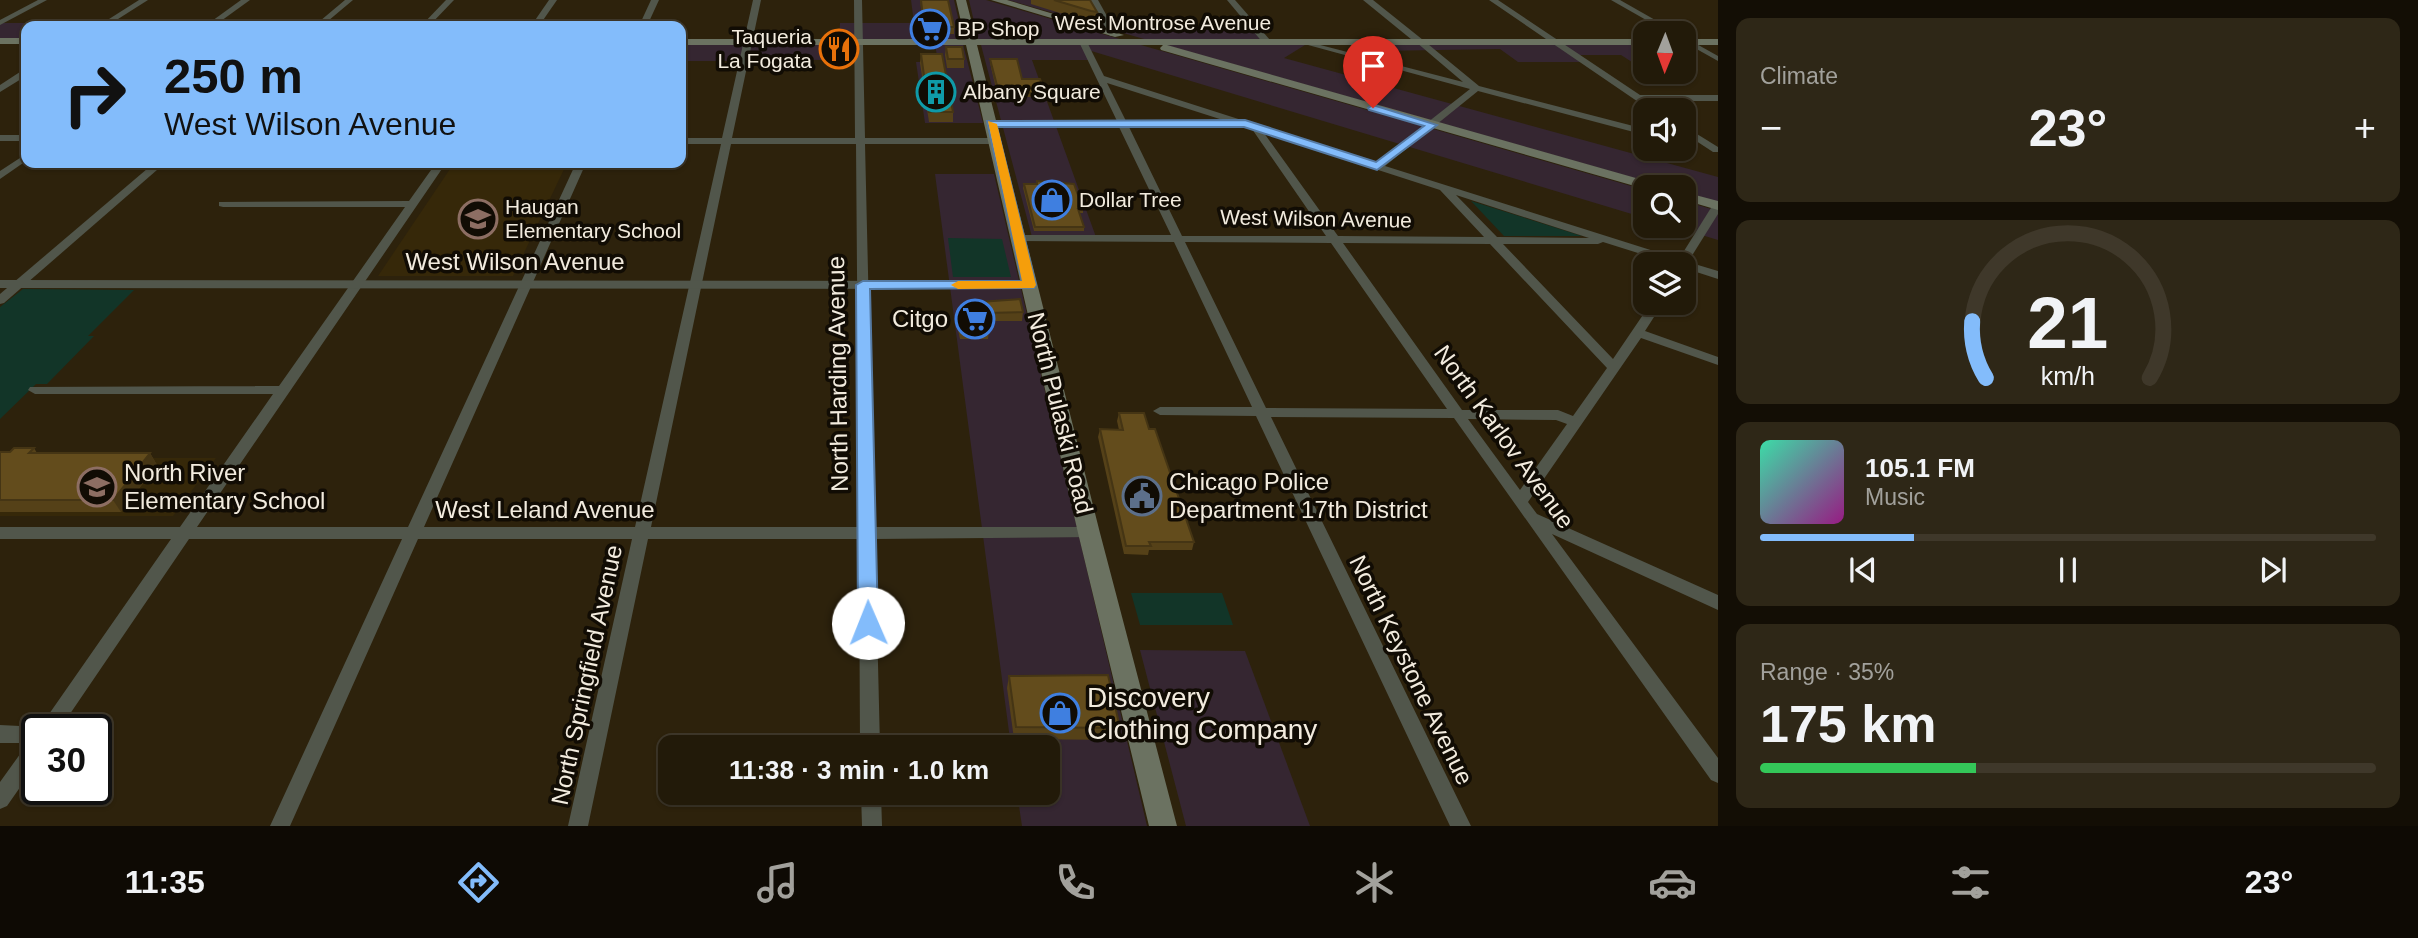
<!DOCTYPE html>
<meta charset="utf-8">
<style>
body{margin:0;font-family:Arial,sans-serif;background:#2e2717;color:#f1f3f6;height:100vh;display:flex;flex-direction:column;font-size:26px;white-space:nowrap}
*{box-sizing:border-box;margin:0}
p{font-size:23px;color:#a2a19c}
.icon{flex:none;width:38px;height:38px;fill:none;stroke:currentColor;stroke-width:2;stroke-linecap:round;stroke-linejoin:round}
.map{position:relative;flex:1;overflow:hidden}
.drawer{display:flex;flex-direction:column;gap:18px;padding:18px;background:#130e05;width:700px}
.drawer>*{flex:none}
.guide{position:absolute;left:21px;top:21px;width:665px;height:147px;border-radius:14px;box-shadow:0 2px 5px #0004,0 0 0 2px #3f382a;background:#83bcfb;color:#111;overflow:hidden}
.needle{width:46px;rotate:181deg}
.fabs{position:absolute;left:1633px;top:21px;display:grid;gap:14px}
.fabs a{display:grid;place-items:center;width:63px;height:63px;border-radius:14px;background:#221a09;box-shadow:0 2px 5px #0004,0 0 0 2px #3f382a;font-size:35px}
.speed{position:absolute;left:21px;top:714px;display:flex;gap:14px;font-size:35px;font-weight:700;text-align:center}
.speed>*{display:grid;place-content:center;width:91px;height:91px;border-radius:50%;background:#221a09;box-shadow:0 2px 5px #0004,0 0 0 2px #3f382a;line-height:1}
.speed .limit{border:4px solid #111;border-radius:10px;background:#fff;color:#111}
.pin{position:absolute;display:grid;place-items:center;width:60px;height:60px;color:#fff;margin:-72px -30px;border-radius:50% 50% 50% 0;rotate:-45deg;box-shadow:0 0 7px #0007}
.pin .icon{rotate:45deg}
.me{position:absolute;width:77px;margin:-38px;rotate:359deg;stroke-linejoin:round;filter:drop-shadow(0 0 5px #0008)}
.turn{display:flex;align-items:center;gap:24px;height:147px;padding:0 28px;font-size:32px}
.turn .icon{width:91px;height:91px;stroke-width:2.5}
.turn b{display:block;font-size:49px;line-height:60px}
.big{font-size:52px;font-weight:800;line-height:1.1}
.drawer .tile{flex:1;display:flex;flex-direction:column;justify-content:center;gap:10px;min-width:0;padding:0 24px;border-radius:14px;background:#2e2717}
.drawer .dial{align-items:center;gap:0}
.dial svg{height:182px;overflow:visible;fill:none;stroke:#3f382a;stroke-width:7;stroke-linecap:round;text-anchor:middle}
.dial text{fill:#f1f3f6;stroke:none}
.song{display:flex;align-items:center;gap:21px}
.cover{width:84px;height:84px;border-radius:10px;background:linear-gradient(135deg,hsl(160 70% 55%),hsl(310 70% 35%))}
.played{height:7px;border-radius:4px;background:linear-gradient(90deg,#83bcfb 25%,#3f382a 25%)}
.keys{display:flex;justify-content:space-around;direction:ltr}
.heat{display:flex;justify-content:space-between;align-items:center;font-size:38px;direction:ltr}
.charge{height:10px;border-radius:5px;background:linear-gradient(90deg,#34c759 35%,#3f382a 0)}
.trip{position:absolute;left:658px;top:735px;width:402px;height:70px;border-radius:14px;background:#221a09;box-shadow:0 2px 5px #0004,0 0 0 2px #3f382a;font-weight:800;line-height:70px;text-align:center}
.dock{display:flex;height:112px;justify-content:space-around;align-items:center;background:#0e0a04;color:#a2a19c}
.dock .icon{width:49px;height:49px}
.dock .active{color:#83bcfb}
.dock b{font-size:32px;color:#f1f3f6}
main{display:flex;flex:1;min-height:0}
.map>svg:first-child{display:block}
.commercial{fill:#352631}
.built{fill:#362809}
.green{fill:#123528}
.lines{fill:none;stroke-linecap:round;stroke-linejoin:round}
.minor{fill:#51564b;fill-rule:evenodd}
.tertiary{fill:#51564b;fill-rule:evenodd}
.secondary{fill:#6b7261;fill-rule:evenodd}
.wall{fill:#554118}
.shaded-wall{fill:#453514}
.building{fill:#634c1c;stroke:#453514;stroke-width:2}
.route{fill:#83bcfb;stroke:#557aa3;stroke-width:2}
.slow{fill:#f59e0b}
.labels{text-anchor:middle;stroke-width:7;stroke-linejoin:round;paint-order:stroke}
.far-street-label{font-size:21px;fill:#f2ebde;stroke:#110c04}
.far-poi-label{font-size:21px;fill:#f2ebde;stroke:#110c04;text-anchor:start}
.street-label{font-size:24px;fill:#f2ebde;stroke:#110c04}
.poi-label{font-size:24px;fill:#f2ebde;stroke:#110c04;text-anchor:start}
.near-poi-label{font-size:28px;fill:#f2ebde;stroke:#110c04;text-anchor:start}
</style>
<main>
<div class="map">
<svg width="1718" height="826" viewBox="0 0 1718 826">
<rect width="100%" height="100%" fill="#2d220c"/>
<g class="commercial">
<path d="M911,0H954L963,39H839L840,23H914Z"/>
<path d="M969,0H986L1120,39H978Z"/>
<path d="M1008,0H1077L1097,6L1106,21H1178L1181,26H1254L1265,39H1144Z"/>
<path d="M186,22L429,23L425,26H181Z"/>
<path d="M0,23H153L147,26H26V39H0Z"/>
<path d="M681,44H858V61L743,58L742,61H681Z"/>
<path d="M935,44H963L983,123H925L916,62H938Z"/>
<path d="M981,45H1141L1645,190V218L1088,50L1092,60H1032L1096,237H1032Z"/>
<path d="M1165,45H1305L1284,58L1718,177V202L1684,192V187H1666Z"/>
<path d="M1371,45H1640L1645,48V64H1635L1621,55H1576L1585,62H1518L1500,49L1377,51Z"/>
<path d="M935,174H994L1147,826H1022L1017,793H1048V747H1011Z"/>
<path d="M1684,201L1718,211V240L1672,226H1684Z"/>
<path d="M1140,650L1245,651L1310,826H1186Z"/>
</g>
<g class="built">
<path d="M454,163H567L513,276H378Z"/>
<path d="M0,458H216L173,516H0Z"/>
</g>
<g class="green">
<path d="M1471,201L1582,236H1504Z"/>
<path d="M948,238L1002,239L1011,277H953Z"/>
<path d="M23,289L134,290L88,336H94L47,384H36L0,419V307Z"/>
<path d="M1131,593H1222L1233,625H1140Z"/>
</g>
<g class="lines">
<g class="minor">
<path d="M38,0H47L0,25V20Z"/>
<path d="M139,0H148L107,26H98Z"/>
<path d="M241,0H250L214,26H205Z"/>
<path d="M345,0H353L322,26H314Z"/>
<path d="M446,0H454L429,26H421Z"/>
<path d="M549,0H557L539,26H531Z"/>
<path d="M651,0H659L647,26H639Z"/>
<path d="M753,0H761L732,138H855L854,0H862L865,138H995L1000,141L995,144H865L874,527H1089L1095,529L1097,533L1095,537L875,539L880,747H860L859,539H648L588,826H568L632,539H418L290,826H270L402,539H189L59,730H37V763L7,806L0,809V782L28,743H0V725L40,727L171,539H0V527H180L273,394H35L28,390L30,387L279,386L405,207H223L219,206V202L409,201L436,163H446L197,527H408L576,163H586L424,527H635L721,144H681V138H722ZM731,144H856L859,527H651Z"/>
<path d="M1090,0H1098L1117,34L1116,36H1110Z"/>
<path d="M1227,0H1235L1270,40V44H1264Z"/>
<path d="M1489,0H1498L1640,95H1718V101H1648L1660,110H1650Z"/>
<path d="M1611,0H1620L1678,33H1669Z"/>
<path d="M1684,37L1718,56V61L1684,42Z"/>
<path d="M1083,40L1087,42L1104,76L1376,163L1470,89L1297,42L1301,40L1463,82L1416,42L1423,40L1479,86L1645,129V135L1478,91L1385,166L1679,259L1714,203L1718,202V214L1688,262L1718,271V279L1684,268V264H1673L1603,242L1598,244H1503L1613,359L1651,303H1663L1645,331L1718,357V365L1641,338L1528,502L1537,514L1718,595V610L1552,534L1718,758V783L1711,780L1454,418L1271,417L1471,826H1450L1256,416L1160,415L1153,411L1160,407H1252L1174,242L1018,241L1012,238L1018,235H1171L1119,127H990L985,124L990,121H1117L1079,42ZM1107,83L1226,121H1126ZM1235,124L1252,129L1326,236H1182L1129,127H1231ZM1264,133L1440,190L1484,237L1338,236ZM1456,195L1589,238L1497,237ZM1185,242L1331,243L1447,409L1266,408ZM1343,243L1490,244L1607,368L1573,416L1558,410H1462ZM1468,419L1556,420L1567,424L1520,490Z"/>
<path d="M23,70H26V76L0,92V85Z"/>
<path d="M1684,126L1718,147V152H1713L1684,133Z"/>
<rect x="0" y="135" width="26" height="6"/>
<path d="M26,154V161L0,179V171Z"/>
<path d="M154,163H165L4,303L0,304V294Z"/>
<path d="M861,793H881L882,826H862Z"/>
</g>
<g class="tertiary">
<path d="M1363,0H1373L1423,40V44H1417Z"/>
<path d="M0,280L1029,281L1036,285L1029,289L0,288Z"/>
</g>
<g class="secondary">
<path d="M956,0H966L976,39H1645V45H1167L1657,184L1659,187H1645V189L1161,50L1160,48L1163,45H977L1100,533L1177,826H1149L1078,533L966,45H681V39H965Z"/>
<path d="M991,0H1007L1124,35L1115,37Z"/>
<rect x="0" y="38" width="26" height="6"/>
<rect x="1684" y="39" width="34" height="6"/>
<path d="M1684,192L1718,201V210L1684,200Z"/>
</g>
</g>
<g class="wall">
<path d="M920,0H948L954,27V34H924Z"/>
<path d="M1031,0H1090L1097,12L1095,24L1031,4Z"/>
<path d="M946,47L964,59V68H947L945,55Z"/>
<path d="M921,54L953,112V122H929L920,63Z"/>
<path d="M990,59L1045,93L1044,97H998L990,63Z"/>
<path d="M1037,181L1083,209V213H1079L1084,227V231H1034L1023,188L1024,184H1036Z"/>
<path d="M965,303L1023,312L1022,321H987L989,330L988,339H960L957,326L958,318H965L964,312Z"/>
<path d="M1119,413L1149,429L1194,542L1192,550H1149L1148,555L1124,554L1098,437L1100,429L1119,430L1117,421Z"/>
<path d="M34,448L37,453H150L157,465L121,512H0V452H10Z"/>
<path d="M1009,676L1120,728L1116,740L1014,739L1007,688Z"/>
</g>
<g class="shaded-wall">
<path d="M141,21L142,24L138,26H133Z"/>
<path d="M150,453L157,465L121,512L113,500Z"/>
</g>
<g class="building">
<path d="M921,0H948L954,27H924Z"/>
<path d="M1054,0H1090L1097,12L1091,11Z"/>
<path d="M115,21H141L133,26H106Z"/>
<path d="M946,47H962L964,59H948Z"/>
<path d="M921,54H942L953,112H929Z"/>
<path d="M990,59H1017L1022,79H1040L1045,93H999Z"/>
<path d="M1037,181L1074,184L1083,209H1078L1084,227H1035L1024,184H1037Z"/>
<path d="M1020,299L1023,312L986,313L989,330L960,331L958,318H968L965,303Z"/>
<path d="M1119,413H1144L1149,429H1155L1194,542H1149L1151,546H1126L1100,429L1123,430Z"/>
<path d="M14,448H34L29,453H150L113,500H0V452H10Z"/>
<path d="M1108,675L1120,728L1016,727L1009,676Z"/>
</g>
<path class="route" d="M1373,105L1437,125L1377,170L1244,127H997L1036,285L1034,288L870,289L878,623L875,629L868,631L861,629L858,623L856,285L863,281H1022L987,121L1245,120L1376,162L1424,126L1369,110L1368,108Z"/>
<path class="slow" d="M988,121L997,124L1036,285L1034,288L958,289L951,285L958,281H1022Z"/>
<defs>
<symbol id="supermarket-ring" viewBox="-11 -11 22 22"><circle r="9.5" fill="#110c04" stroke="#3f7fe0" stroke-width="1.5"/><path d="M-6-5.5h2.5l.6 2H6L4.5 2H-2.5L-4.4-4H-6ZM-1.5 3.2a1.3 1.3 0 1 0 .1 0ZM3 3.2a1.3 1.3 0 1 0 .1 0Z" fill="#3f7fe0"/></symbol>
<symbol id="restaurant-ring" viewBox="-11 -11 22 22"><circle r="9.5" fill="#110c04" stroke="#e8710a" stroke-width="1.5"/><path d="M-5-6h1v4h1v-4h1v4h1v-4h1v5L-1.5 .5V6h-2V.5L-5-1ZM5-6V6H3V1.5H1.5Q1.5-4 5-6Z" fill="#e8710a"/></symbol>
<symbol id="building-ring" viewBox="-11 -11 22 22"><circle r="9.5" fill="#110c04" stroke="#0f9aa8" stroke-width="1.5"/><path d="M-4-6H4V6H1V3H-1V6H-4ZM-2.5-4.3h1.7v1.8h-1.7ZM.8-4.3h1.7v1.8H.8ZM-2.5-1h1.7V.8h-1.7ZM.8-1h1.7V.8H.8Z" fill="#0f9aa8"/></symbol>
<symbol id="shop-ring" viewBox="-11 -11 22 22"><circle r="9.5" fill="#110c04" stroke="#3f7fe0" stroke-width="1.5"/><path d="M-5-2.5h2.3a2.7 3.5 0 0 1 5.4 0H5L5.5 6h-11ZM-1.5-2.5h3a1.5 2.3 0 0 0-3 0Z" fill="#3f7fe0"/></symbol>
<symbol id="school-ring" viewBox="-11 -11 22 22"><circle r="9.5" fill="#110c04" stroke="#8d6e63" stroke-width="1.5"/><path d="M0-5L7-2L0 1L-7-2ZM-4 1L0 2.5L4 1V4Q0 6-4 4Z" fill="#8d6e63"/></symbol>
<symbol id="civic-ring" viewBox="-11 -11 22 22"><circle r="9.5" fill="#110c04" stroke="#5c6f8a" stroke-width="1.5"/><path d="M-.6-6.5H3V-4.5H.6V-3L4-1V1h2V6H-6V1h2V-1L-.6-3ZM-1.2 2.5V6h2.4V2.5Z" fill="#5c6f8a"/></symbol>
</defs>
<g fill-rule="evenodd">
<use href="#supermarket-ring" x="908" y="7" width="44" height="44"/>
<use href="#restaurant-ring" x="817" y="27" width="44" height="44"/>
<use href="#building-ring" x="914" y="70" width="44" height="44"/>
<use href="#shop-ring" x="1030" y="178" width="44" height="44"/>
<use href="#school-ring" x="456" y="197" width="44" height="44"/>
<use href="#supermarket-ring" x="953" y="297" width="44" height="44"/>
<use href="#school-ring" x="75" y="465" width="44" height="44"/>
<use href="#civic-ring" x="1120" y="474" width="44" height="44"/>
<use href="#shop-ring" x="1038" y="691" width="44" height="44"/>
</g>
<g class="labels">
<g class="far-street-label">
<text x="1163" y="30">West Montrose Avenue</text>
<text transform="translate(1316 219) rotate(1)" y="7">West Wilson Avenue</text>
</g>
<g class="far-poi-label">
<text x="957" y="36">BP Shop</text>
<text x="812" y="44" text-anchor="end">Taqueria<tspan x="812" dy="24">La Fogata</tspan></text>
<text x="963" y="99">Albany Square</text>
<text x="1079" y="207">Dollar Tree</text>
<text x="505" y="214">Haugan<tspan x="505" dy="24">Elementary School</tspan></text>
</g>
<g class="street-label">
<text x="515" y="270">West Wilson Avenue</text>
<text transform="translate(838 374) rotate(-91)" y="8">North Harding Avenue</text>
<text transform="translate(1060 413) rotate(76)" y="8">North Pulaski Road</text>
<text transform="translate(1504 437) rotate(54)" y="8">North Karlov Avenue</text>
<text x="545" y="518">West Leland Avenue</text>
<text transform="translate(1411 670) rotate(64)" y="8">North Keystone Avenue</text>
<text transform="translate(587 675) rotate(-78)" y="8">North Springfield Avenue</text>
</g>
<g class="poi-label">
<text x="948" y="327" text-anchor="end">Citgo</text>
<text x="124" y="481">North River<tspan x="124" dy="28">Elementary School</tspan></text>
<text x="1169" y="490">Chicago Police<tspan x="1169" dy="28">Department 17th District</tspan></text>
</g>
<g class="near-poi-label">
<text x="1087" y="707">Discovery<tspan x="1087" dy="32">Clothing Company</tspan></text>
</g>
</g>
</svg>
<div class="fabs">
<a><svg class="needle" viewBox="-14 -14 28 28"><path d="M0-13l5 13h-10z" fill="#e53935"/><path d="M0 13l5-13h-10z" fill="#a2a19c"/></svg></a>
<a><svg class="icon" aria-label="sound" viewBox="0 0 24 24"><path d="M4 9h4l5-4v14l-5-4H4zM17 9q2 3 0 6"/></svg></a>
<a><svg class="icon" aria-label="search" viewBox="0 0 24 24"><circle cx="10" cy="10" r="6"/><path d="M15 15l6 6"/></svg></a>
<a><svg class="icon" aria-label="layers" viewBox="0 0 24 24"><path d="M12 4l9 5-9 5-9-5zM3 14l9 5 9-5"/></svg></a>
</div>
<div class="speed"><div class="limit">30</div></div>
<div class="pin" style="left:1373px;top:108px;background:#d93025"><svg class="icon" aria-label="arrive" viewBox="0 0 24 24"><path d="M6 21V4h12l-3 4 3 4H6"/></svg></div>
<svg class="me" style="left:868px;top:623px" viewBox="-20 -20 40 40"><circle r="19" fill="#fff"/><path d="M0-13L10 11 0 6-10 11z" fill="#83bcfb"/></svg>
<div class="trip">11:38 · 3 min · 1.0 km</div>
<div class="guide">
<div class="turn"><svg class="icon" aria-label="right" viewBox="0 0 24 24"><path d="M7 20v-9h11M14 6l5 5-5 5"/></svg><div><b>250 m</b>West Wilson Avenue</div></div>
</div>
</div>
<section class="drawer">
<div class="tile"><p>Climate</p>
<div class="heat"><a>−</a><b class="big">23°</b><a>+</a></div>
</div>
<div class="tile dial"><svg viewBox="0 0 100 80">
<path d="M14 69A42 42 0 1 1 86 69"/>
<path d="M14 69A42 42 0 0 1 8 44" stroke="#83bcfb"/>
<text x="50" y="56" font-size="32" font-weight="700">21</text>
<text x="50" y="72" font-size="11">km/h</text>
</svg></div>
<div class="tile">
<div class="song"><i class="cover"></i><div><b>105.1 FM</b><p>Music</p></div></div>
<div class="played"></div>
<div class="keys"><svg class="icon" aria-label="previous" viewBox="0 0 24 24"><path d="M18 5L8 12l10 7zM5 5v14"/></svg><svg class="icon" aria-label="pause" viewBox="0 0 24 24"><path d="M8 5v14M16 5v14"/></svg><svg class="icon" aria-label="next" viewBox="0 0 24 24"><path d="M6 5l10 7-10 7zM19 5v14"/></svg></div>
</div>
<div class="tile"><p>Range · 35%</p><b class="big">175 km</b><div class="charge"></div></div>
</section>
</main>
<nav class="dock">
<b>11:35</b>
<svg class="icon active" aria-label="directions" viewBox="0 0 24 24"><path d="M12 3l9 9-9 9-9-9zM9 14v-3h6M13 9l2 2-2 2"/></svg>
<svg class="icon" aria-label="music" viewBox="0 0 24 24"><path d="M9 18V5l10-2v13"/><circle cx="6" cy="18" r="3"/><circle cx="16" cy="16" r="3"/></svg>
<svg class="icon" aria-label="phone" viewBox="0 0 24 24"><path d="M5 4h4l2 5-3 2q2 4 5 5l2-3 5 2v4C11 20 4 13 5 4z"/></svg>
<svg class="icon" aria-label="climate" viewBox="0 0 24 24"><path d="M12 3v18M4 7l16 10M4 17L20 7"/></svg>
<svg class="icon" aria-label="car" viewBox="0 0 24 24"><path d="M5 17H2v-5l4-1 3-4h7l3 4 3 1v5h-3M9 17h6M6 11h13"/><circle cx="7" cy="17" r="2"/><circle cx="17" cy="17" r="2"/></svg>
<svg class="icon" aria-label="filters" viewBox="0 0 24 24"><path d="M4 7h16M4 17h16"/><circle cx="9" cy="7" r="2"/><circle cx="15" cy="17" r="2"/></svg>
<b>23°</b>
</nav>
